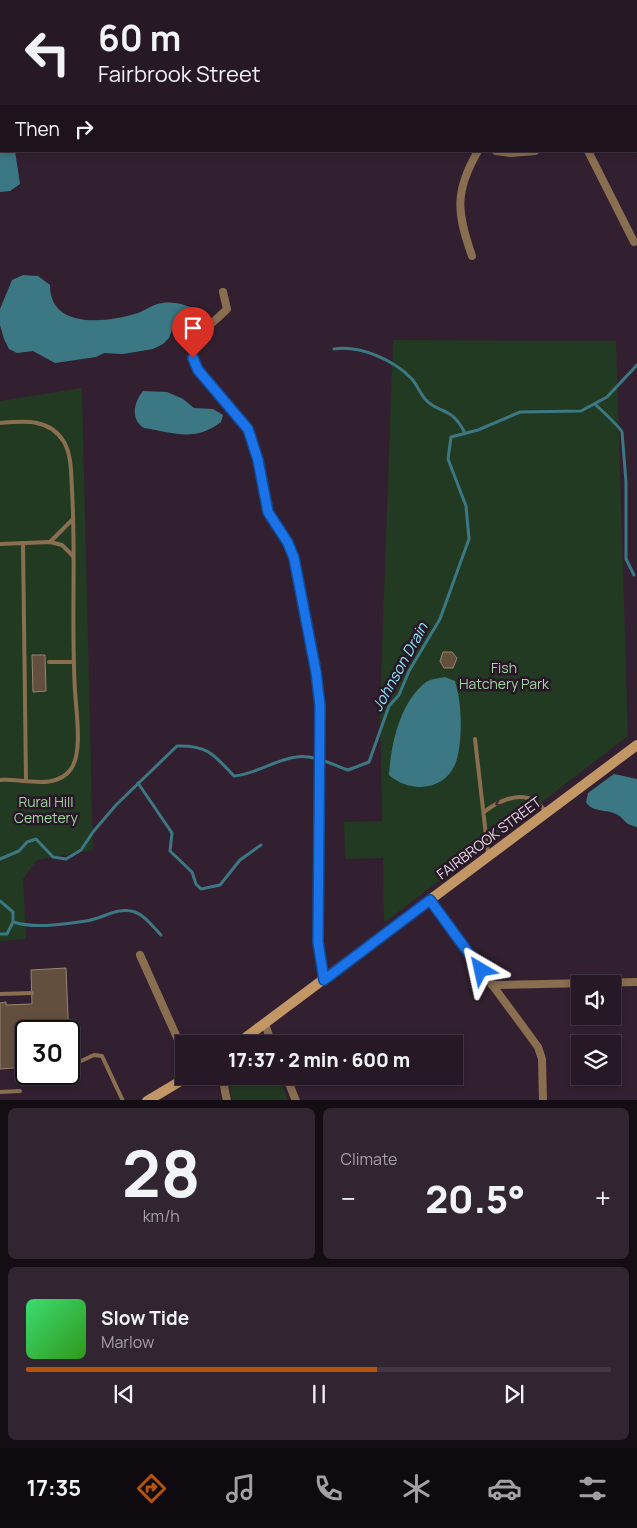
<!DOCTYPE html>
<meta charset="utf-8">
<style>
body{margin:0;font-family:Manrope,sans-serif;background:#322532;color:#f1f3f6;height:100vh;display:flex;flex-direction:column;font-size:19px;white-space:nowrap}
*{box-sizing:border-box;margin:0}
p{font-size:16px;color:#a4a0a7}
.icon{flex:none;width:28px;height:28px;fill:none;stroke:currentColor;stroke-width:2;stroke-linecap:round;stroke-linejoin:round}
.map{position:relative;height:1100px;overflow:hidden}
.drawer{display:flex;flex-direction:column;gap:8px;padding:8px;background:#150d14;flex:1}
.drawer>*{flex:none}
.top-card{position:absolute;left:0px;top:0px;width:638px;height:152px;box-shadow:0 2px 8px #0003,0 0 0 1px #423742;background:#261825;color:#f1f3f6;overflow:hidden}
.fabs{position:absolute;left:571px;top:975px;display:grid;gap:10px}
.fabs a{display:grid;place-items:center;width:50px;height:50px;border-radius:0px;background:#261825;box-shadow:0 2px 8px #0003,0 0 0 1px #423742;font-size:25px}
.speed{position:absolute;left:15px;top:1020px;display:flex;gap:10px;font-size:25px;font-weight:700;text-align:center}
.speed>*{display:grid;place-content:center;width:65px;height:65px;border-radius:50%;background:#261825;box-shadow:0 2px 8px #0003,0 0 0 1px #423742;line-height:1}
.speed .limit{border:2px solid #111;border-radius:8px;background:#fff;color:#111}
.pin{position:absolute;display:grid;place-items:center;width:42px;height:42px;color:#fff;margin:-51px -21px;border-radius:50% 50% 50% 0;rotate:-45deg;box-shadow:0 0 5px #0007}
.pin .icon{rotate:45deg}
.me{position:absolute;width:55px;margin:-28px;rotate:324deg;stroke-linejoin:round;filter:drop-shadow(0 0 4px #0008)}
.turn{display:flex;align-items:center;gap:18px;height:105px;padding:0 15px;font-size:22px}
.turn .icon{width:65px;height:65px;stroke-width:2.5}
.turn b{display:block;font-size:35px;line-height:42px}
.then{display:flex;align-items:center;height:48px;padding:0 15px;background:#0003;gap:10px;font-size:19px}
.big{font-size:38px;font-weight:800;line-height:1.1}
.drawer .card{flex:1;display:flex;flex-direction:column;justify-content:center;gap:8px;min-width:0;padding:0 18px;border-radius:8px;background:#322532}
.drawer .dial{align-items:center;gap:0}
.dial b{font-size:65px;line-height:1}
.song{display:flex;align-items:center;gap:15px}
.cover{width:60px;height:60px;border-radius:8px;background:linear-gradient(135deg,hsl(140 70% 55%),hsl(110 70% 35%))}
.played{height:5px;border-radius:2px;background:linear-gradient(90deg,#b45309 60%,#423742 60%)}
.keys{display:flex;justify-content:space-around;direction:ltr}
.heat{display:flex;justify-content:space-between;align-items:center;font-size:28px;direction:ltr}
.drawer .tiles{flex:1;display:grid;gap:8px;grid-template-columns:1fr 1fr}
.card:last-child{grid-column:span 2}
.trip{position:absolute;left:175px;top:1035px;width:288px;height:50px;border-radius:0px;background:#261825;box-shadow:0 2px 8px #0003,0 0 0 1px #423742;font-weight:800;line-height:50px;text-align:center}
.menu{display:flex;height:80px;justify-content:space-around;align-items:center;background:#0f0a0f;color:#a4a0a7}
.menu .icon{width:35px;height:35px}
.menu .current{color:#b45309}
.menu b{font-size:22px;color:#f1f3f6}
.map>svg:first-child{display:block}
.green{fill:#223922}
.water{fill:#3c7883}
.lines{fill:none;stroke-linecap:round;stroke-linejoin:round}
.stream{stroke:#3c7883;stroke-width:3}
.building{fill:#634f3d;stroke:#9a8370}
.lane{stroke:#8a6e50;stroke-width:4}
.street{stroke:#8a6e50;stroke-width:8}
.secondary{stroke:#c39665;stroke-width:10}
.oneway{stroke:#402d31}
.route-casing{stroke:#114b97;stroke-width:12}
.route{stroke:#1a73e8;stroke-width:9}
.labels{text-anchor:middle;stroke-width:5;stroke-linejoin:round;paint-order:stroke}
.park-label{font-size:14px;fill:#9fd69f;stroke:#281727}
.street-label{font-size:14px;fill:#e6dae5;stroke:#281727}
.water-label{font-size:15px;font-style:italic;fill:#89eafc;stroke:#281727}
</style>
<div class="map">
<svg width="637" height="1101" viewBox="0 0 637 1101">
<rect width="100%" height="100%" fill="#322031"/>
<g class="green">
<path d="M393,340L616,341L628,736L384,923L383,858L345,859L344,822L382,821L380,707Z"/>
<path d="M82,388L93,850L37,860L23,879L26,939L0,941V401Z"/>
<path d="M228,1076H278L288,1100H232Z"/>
</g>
<g class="water">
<path d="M0,104L1,151H15L20,184L10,191L0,192Z"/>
<path d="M23,275L38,276L50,285C50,331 109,322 138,313C146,310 153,304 163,303C176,301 188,306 201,311L203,315L197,320L174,325L169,338L163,344L153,349L123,354L104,353L96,357L55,363L33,351L17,353L9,349L4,339L0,325V309L12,280Z"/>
<path d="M143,391L167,392L183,399L194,408L213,409L223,415L221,422C195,442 175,433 144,428C130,419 134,402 143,391Z"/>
<path d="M445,677L455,681C462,702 463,741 456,762C445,792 409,793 389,775C391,744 400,702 426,682C431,679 440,678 445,677Z"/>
<path d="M614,774L637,779V827C623,824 626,819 616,814C606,809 593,813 586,802L588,793Z"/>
</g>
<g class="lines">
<g class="stream">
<path d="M334,349C360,345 394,360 412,379C417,385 420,393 425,399C439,415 450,404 465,433"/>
<path d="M595,404C601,410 620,427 622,432L626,482V559L634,575"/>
<path d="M138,783L172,833L170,851L192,872L196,884L201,889L220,885L240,860L261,845"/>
<path d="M0,859L19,851L27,842L36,839L53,857L66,859L81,850L93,832L116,805L177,746C208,745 214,755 234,776C257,774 274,760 296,757C313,754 333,765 348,770L369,762L389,706L399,695L409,671L440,619L469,539L466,506L448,459L451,437L478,430L520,412L581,411L607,397L637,365"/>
<path d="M0,901L13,912V922L7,934H0"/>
<path d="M13,922C34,929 64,924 86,921C103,919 117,906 135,912C146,916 153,927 161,935"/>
</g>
</g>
<g class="building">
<path d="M443,652H452L457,658L453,668H444L440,661Z"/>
<path d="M32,655H45L46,691L33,692Z"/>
<path d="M66,968L69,1040V1031H26V1067L0,1069V1003L6,1002V1005L32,1004L31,970Z"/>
</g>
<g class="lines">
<g class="lane">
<path d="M0,423C24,421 50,418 64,442C72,456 71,475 72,490C76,557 71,624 75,691C76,711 83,752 71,769C56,791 21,778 0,780"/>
<path d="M50,542L73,519"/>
<path d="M23,543L26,781"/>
<path d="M0,544L50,542L62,545L73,556"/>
<path d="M49,662H73"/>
<path d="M475,739L488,853"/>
<path d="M484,812C497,802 518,791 535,801C539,803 543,808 546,812"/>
<path d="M0,994L32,993"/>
<path d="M81,1061L94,1055L102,1056L123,1101"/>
<path d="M0,1092L20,1091"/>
</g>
<g class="street">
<path d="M320,0L321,1"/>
<path d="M629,0V1"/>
<path d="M636,49L637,52"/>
<path d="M636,105H637"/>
<path d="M496,151L511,153L535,151"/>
<path d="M588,151L634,242"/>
<path d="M472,256C457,213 454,192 478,151"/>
<path d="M223,292L227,309C210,327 182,341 198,370L248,429L258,460L268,512L289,543L294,558L316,672L321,706L318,942L325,980"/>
<path d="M430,900L538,1047L542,1059L543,1101"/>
<path d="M140,955L184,1053"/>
<path d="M492,985L637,982"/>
<path d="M265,1024L272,1044"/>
<path d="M222,1076L227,1101"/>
<path d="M286,1076L296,1101"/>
</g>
<g class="secondary">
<path d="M237,1044L637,745"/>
<path d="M147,1101L189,1076"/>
</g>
</g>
<defs><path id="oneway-chevron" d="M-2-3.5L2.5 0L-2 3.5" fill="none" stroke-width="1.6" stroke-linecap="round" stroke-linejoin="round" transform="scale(1.25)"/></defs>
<use class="oneway" href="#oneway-chevron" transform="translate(499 803) rotate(156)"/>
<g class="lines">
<defs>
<path id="route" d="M193,358L198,370L248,429L258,460L268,512L288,543L294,558L316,672L320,706L318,942L324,980L430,900L481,970"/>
</defs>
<use href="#route" class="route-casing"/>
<use href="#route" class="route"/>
</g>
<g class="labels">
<g class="park-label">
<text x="504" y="673">Fish<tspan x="504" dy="16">Hatchery Park</tspan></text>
<text x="46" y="807">Rural Hill<tspan x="46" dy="16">Cemetery</tspan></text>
</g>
<g class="street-label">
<text transform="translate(489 838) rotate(-37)" y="5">FAIRBROOK STREET</text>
</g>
<g class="water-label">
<text transform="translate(400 667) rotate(-61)" y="5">Johnson Drain</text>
</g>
</g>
</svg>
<div class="fabs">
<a><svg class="icon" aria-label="sound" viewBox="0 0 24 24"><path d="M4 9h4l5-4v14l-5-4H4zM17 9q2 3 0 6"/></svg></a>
<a><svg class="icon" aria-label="layers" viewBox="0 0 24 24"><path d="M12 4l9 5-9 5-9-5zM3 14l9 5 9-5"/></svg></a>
</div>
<div class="speed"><div class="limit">30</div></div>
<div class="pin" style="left:193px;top:358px;background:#d93025"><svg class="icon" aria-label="arrive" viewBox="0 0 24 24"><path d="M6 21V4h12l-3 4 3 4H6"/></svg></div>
<svg class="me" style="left:481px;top:970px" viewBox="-20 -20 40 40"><path d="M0-17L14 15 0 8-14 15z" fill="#1a73e8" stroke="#fff" stroke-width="4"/></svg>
<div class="trip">17:37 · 2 min · 600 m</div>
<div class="top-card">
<div class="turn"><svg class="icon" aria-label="left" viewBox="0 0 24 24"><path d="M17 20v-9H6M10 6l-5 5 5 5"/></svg><div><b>60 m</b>Fairbrook Street</div></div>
<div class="then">Then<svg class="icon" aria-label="right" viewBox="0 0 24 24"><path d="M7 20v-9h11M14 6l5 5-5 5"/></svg></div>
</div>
</div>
<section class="drawer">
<div class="tiles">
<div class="card dial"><b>28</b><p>km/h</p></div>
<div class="card"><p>Climate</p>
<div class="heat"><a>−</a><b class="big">20.5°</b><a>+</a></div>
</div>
<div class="card">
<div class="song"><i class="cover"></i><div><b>Slow Tide</b><p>Marlow</p></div></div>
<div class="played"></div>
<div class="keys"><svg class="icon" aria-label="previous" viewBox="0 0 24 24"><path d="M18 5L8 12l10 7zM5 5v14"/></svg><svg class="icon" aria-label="pause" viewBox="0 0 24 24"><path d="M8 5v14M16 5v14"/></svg><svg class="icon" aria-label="next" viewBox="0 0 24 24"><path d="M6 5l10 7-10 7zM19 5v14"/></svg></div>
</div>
</div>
</section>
<nav class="menu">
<b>17:35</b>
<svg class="icon current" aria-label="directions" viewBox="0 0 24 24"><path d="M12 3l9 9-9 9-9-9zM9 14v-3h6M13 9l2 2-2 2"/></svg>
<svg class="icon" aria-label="music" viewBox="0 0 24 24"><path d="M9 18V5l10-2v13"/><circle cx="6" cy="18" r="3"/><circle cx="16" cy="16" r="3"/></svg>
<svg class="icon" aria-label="phone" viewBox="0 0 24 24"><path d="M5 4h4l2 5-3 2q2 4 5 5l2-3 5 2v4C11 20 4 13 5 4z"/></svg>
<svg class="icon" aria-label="climate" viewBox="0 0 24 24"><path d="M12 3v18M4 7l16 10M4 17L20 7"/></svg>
<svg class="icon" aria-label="car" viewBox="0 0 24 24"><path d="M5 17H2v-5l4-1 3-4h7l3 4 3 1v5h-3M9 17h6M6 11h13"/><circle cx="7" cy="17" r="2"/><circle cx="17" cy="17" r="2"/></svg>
<svg class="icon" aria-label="filters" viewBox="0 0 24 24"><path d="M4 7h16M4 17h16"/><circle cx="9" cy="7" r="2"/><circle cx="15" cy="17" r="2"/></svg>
</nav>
